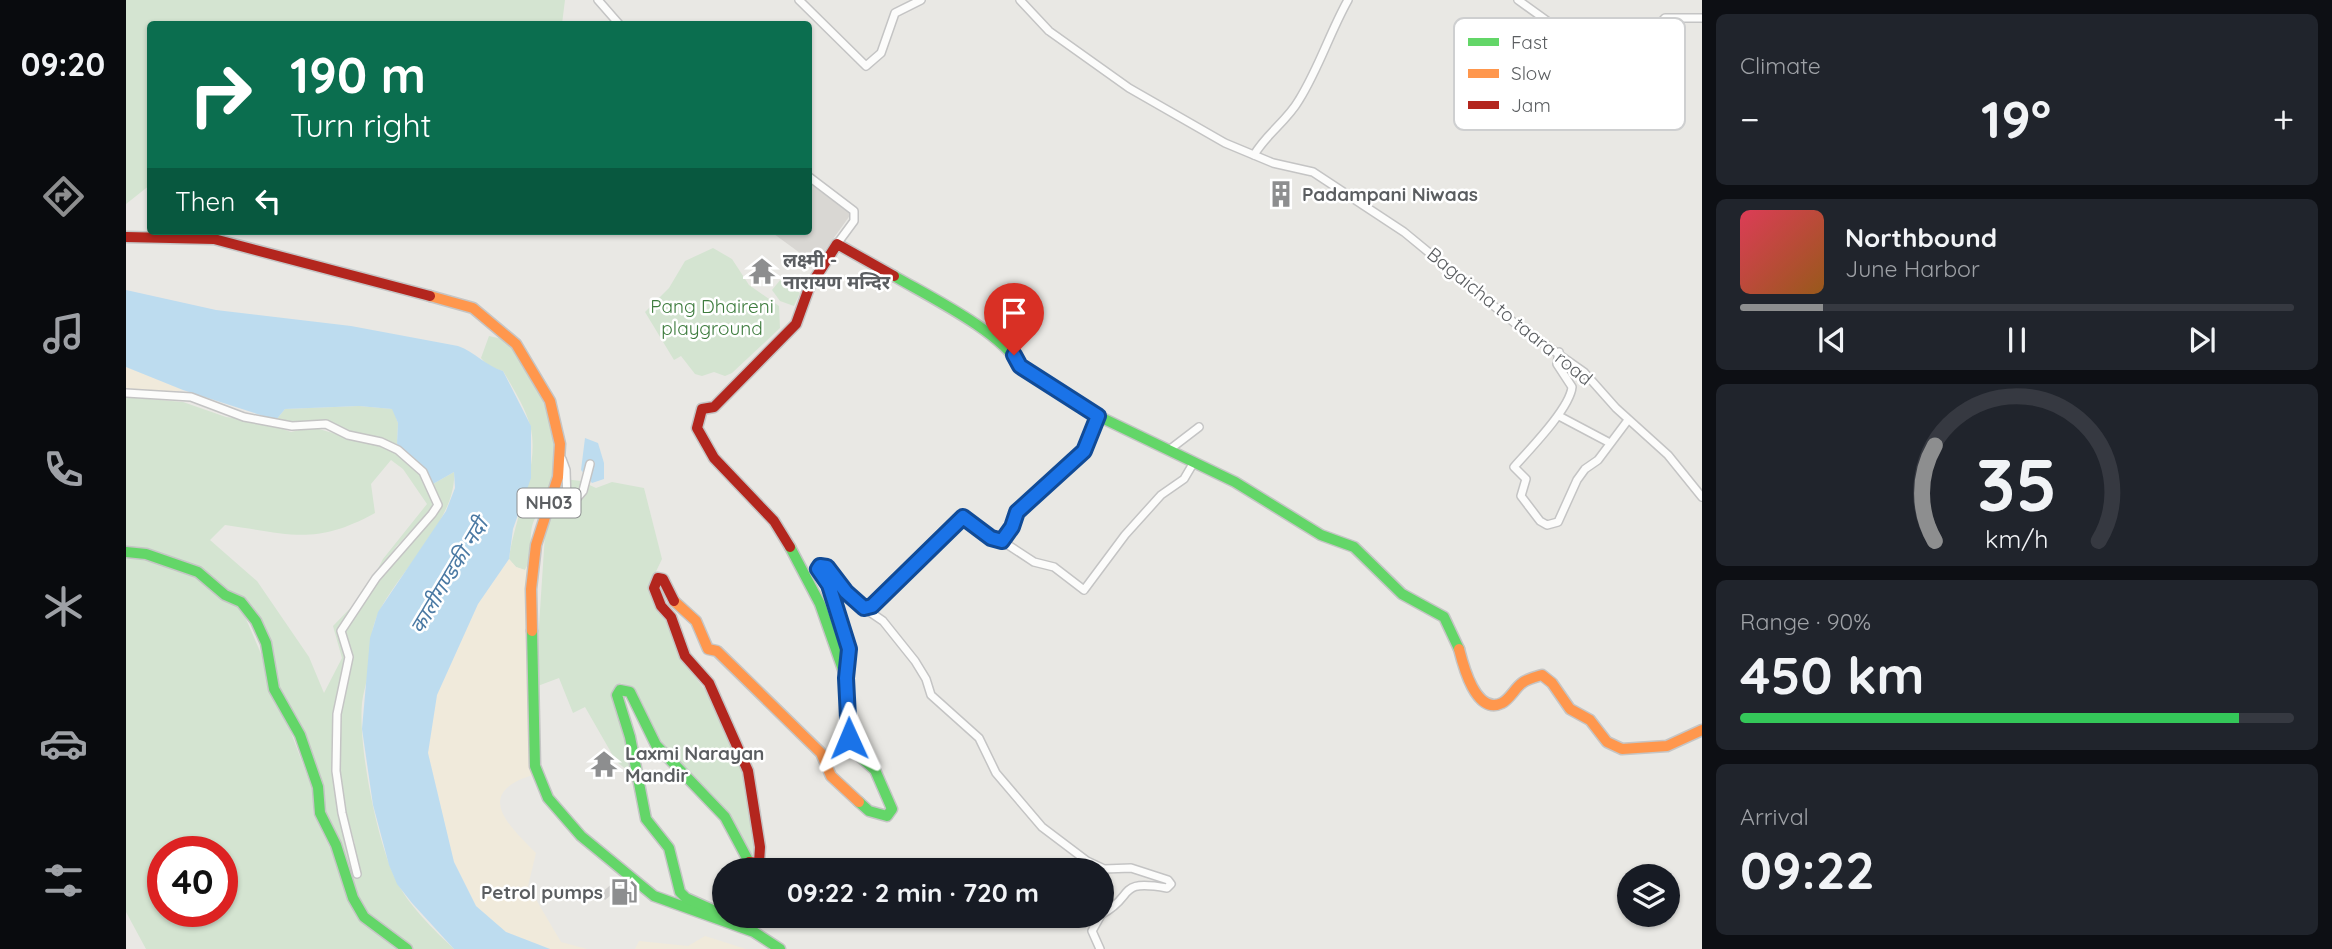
<!DOCTYPE html>
<meta charset="utf-8">
<style>
body{margin:0;font-family:Quicksand,"Noto Sans Devanagari",sans-serif;background:#20242c;color:#f1f3f6;height:100vh;display:flex;flex-direction:column;font-size:26px;white-space:nowrap}
*{box-sizing:border-box;margin:0}
p{font-size:23px;color:#9ea1a6}
.icon{flex:none;width:38px;height:38px;fill:none;stroke:currentColor;stroke-width:2;stroke-linecap:round;stroke-linejoin:round}
.map{position:relative;flex:1;overflow:hidden}
.drawer{display:flex;flex-direction:column;gap:14px;padding:14px;background:#0d0f14;width:630px}
.drawer>*{flex:none}
.top-card{position:absolute;left:21px;top:21px;width:665px;height:214px;border-radius:7px;box-shadow:0 2px 5px #0004;background:#0b6e4f;color:#fff;overflow:hidden}
.fabs{position:absolute;left:1491px;top:864px;display:grid;gap:14px}
.fabs a{display:grid;place-items:center;width:63px;height:63px;border-radius:50%;background:#171b24;box-shadow:0 2px 5px #0004;font-size:35px}
.speed{position:absolute;left:21px;top:836px;display:flex;gap:14px;font-size:35px;font-weight:700;text-align:center}
.speed>*{display:grid;place-content:center;width:91px;height:91px;border-radius:50%;background:#171b24;box-shadow:0 2px 5px #0004;line-height:1}
.speed .limit{border:10px solid #d22;background:#fff;color:#111}
.pin{position:absolute;display:grid;place-items:center;width:60px;height:60px;color:#fff;margin:-72px -30px;border-radius:50% 50% 50% 0;rotate:-45deg;box-shadow:0 0 7px #0007}
.pin .icon{rotate:45deg}
.me{position:absolute;width:77px;margin:-38px;rotate:359deg;stroke-linejoin:round;filter:drop-shadow(0 0 5px #0008)}
.turn{display:flex;align-items:center;gap:24px;height:147px;padding:0 28px;font-size:32px}
.turn .icon{width:91px;height:91px;stroke-width:2.5}
.turn b{display:block;font-size:49px;line-height:60px}
.then{display:flex;align-items:center;height:66px;padding:0 28px;background:#0003;gap:14px;font-size:26px}
.big{font-size:52px;font-weight:800;line-height:1.1}
.drawer .widget{flex:1;display:flex;flex-direction:column;justify-content:center;gap:10px;min-width:0;padding:0 24px;border-radius:10px;background:#20242c}
.drawer .dial{align-items:center;gap:0}
.dial svg{height:182px;overflow:visible;fill:none;stroke:#363941;stroke-width:7;stroke-linecap:round;text-anchor:middle}
.dial text{fill:#f1f3f6;stroke:none}
.song{display:flex;align-items:center;gap:21px}
.cover{width:84px;height:84px;border-radius:10px;background:linear-gradient(135deg,hsl(350 70% 55%),hsl(30 70% 35%))}
.played{height:7px;border-radius:4px;background:linear-gradient(90deg,#8d8e8f 15%,#363941 15%)}
.keys{display:flex;justify-content:space-around;direction:ltr}
.heat{display:flex;justify-content:space-between;align-items:center;font-size:38px;direction:ltr}
.charge{height:10px;border-radius:5px;background:linear-gradient(90deg,#34c759 90%,#363941 0)}
.trip{position:absolute;left:586px;top:858px;width:402px;height:70px;border-radius:35px;background:#171b24;box-shadow:0 2px 5px #0004;font-weight:800;line-height:70px;text-align:center}
main{display:flex;flex:1;min-height:0}
.menu{display:flex;flex-direction:column;width:126px;justify-content:space-around;align-items:center;background:#090b0e;color:#9ea1a6}
.menu .icon{width:49px;height:49px}
.menu .selected{color:#8d8e8f}
.menu b{font-size:32px;color:#f1f3f6}
.map>svg:first-child{display:block}
.education{fill:#d9d7d3}
.green{fill:#d4e4d1;fill-rule:evenodd}
.sand{fill:#f0eadb}
.water{fill:#bddcef}
.building{fill:#d0cfcd}
.lines{fill:none;stroke-linecap:round;stroke-linejoin:round}
.street-casing{stroke:#c4c4c4;stroke-width:10}
.fast-casing{stroke:#c5c5c5;stroke-width:13}
.slow-casing{stroke:#c5c5c5;stroke-width:13}
.jam-casing{stroke:#c5c5c5;stroke-width:13}
.street{stroke:#fcfcfb;stroke-width:7}
.fast{stroke:#63d668;stroke-width:10}
.slow{stroke:#ff974d;stroke-width:10}
.jam{stroke:#b3261e;stroke-width:10}
.route-casing{stroke:#114b97;stroke-width:18}
.route{stroke:#1a73e8;stroke-width:12}
.labels{text-anchor:middle;stroke-width:5;stroke-linejoin:round;paint-order:stroke}
.shield{fill:#fff;stroke:#8c8e90;stroke-width:2}
.shield-label{font-size:18px;font-weight:bold;fill:#5b5e61}
.poi-label{font-size:19px;font-weight:bold;fill:#5b5e61;stroke:#fff;text-anchor:start}
.park-label{font-size:19px;fill:#3e7c3e;stroke:#fff}
.street-label{font-size:19px;fill:#5b5e61;stroke:#fff}
.water-label{font-size:21px;font-style:italic;fill:#4a79a3;stroke:#fff}
.key{fill:#fff;stroke:#cecfd0;stroke-width:2}
.key-label{font-size:19px;fill:#5b5e61}
</style>
<main>
<nav class="menu">
<b>09:20</b>
<svg class="icon selected" aria-label="directions" viewBox="0 0 24 24"><path d="M12 3l9 9-9 9-9-9zM9 14v-3h6M13 9l2 2-2 2"/></svg>
<svg class="icon" aria-label="music" viewBox="0 0 24 24"><path d="M9 18V5l10-2v13"/><circle cx="6" cy="18" r="3"/><circle cx="16" cy="16" r="3"/></svg>
<svg class="icon" aria-label="phone" viewBox="0 0 24 24"><path d="M5 4h4l2 5-3 2q2 4 5 5l2-3 5 2v4C11 20 4 13 5 4z"/></svg>
<svg class="icon" aria-label="climate" viewBox="0 0 24 24"><path d="M12 3v18M4 7l16 10M4 17L20 7"/></svg>
<svg class="icon" aria-label="car" viewBox="0 0 24 24"><path d="M5 17H2v-5l4-1 3-4h7l3 4 3 1v5h-3M9 17h6M6 11h13"/><circle cx="7" cy="17" r="2"/><circle cx="17" cy="17" r="2"/></svg>
<svg class="icon" aria-label="filters" viewBox="0 0 24 24"><path d="M4 7h16M4 17h16"/><circle cx="9" cy="7" r="2"/><circle cx="15" cy="17" r="2"/></svg>
</nav>
<div class="map">
<svg width="1576" height="949" viewBox="0 0 1576 949">
<rect width="100%" height="100%" fill="#e9e8e4"/>
<path class="education" d="M683,183L725,214L689,264L644,231H682Z"/>
<g class="green">
<path d="M0,0H439L436,24H24V185L0,204Z"/>
<path d="M587,248L606,259L623,285L653,306L654,328L606,373L599,376L588,372L576,376L569,374L555,356L548,360L519,312L543,288L559,261Z"/>
<path d="M655,279L674,293L668,306L654,301L646,290Z"/>
<path d="M363,336L381,340C404,377 437,421 428,468C425,486 414,505 407,523C402,538 408,556 399,570L390,567L383,559C388,517 415,465 404,425C399,407 387,388 377,371L363,367L355,358Z"/>
<path d="M0,397L57,402L100,417L137,422L165,432L186,427L266,450L294,475L306,496L307,507L270,547L213,632L221,658L207,715V760L210,798L222,845L229,844L220,812L213,764V718L226,661L217,636L222,622L257,574L313,508L314,501L307,484L328,472C331,518 276,568 254,610C243,630 245,650 242,672C241,682 237,693 236,703C232,746 251,842 270,880C282,905 308,930 328,949H20L0,912V556L52,567L73,578L98,601L109,604L117,612L136,656L142,688L158,714L187,791V813L204,848L212,846L197,814L196,788L178,734L152,686L144,642L136,621L117,598L99,590L82,574L23,550L0,548ZM265,460L277,469L301,504L257,559L240,592L207,626L216,658L198,693L183,657L131,581L84,540L99,525C164,534 189,546 249,513L245,484ZM37,852H96V912H37Z"/>
<path d="M233,406L267,409L272,423L271,444L223,433L203,422L163,423L150,420L159,409Z"/>
<path d="M438,479L455,481L470,488L486,482L518,488L536,559L524,584L526,598L550,638L554,657L585,698L617,769L630,858L626,859C610,828 590,802 567,775C555,762 540,750 531,735C517,713 522,696 495,683L487,692L509,777L490,761L459,707L447,713L433,678L409,687L419,534Z"/>
</g>
<g class="sand">
<path d="M0,367L57,390L35,394L0,391Z"/>
<path d="M383,559L390,567L399,570L403,563L410,774C347,792 380,823 410,853L402,886L435,942L461,949H424L380,932L350,906L328,862L302,753L311,695L352,604Z"/>
<path d="M579,936L620,949H509L513,941L562,946Z"/>
</g>
<g class="water">
<path d="M0,290L90,310L225,326L332,346C349,352 360,366 377,371L405,426V478L387,529L383,559L352,604L311,695L302,753L328,862L350,906L380,932L424,949H328L286,903L271,884L263,865L247,805L236,729L244,638L252,612L320,511L329,488L328,472L307,484L296,466L271,444L272,423L266,409L233,406L159,409L150,420L57,390L0,367Z"/>
<path d="M459,438L472,443L478,463V479L466,483L455,470Z"/>
</g>
<path class="building" d="M488,882L491,886L495,882L507,895L501,901L490,891L479,900L474,894Z"/>
<g class="lines">
<defs>
<g id="street">
<path d="M472,0L493,24"/>
<path d="M673,0L740,66L755,53L769,13L795,0"/>
<path d="M894,0L923,31L1003,88L1099,143L1147,163L1187,172L1278,232L1391,325L1458,372L1490,408L1542,455L1576,497"/>
<path d="M1392,0L1431,28L1485,35L1504,44L1515,43L1539,18H1576"/>
<path d="M1128,155C1140,134 1161,121 1173,100C1193,68 1204,32 1222,0"/>
<path d="M682,176L728,211V221L711,244"/>
<path d="M1433,352L1431,364L1446,387C1444,408 1404,449 1388,467L1400,479L1395,496L1414,521L1421,525L1432,522L1451,480L1459,469L1472,460L1502,420"/>
<path d="M0,393L65,397L118,417L166,426L200,424L222,435L255,442L272,450L297,472L312,505L306,514L250,578L215,631L223,657L211,714L210,771L216,813L231,874"/>
<path d="M972,416L958,451L891,512L886,527L876,541L865,538L837,517C818,537 761,603 738,608L757,621L789,661L800,679L805,695L853,738L870,773L916,827L961,861L978,869L1005,868L1042,880L1045,884L1041,888C989,879 1010,896 976,914"/>
<path d="M1433,416L1484,443"/>
<path d="M1043,450L1073,427"/>
<path d="M436,459L440,470L441,502L446,504L457,491L464,464"/>
<path d="M876,541L908,562L928,567L958,590L999,535L1035,495L1058,479L1068,462"/>
<path d="M720,678C730,639 709,602 692,569L694,566C702,567 727,600 738,608"/>
<path d="M974,949L966,931L975,915"/>
</g>
<g id="fast">
<path d="M768,276C802,296 876,332 894,366L972,416L1109,482L1195,535L1228,547L1276,594L1318,617L1333,649"/>
<path d="M664,547L694,604L720,678L724,739L731,754L749,770L766,809L761,816L743,811L733,802"/>
<path d="M0,552L20,554L72,572L99,595L115,602L130,621L140,643L148,689L174,735L192,787L194,813L210,845L227,898L238,917L281,949"/>
<path d="M406,631L409,766L422,798L455,836L528,896L628,932L654,949"/>
<path d="M598,915L560,898L554,892L543,848L520,819L504,737L491,695L494,690L504,692L530,745L599,817L623,862"/>
</g>
<g id="slow">
<path d="M304,296L347,308L390,344L424,401L434,444L432,477L410,545L405,589L406,631"/>
<path d="M548,601L570,621L582,649L591,651L695,753L705,776L733,802"/>
<path d="M1333,649C1337,665 1350,716 1376,703C1384,699 1389,688 1396,683C1401,679 1409,677 1416,675L1426,683L1444,709L1464,720L1481,742L1496,749L1541,746L1576,730"/>
</g>
<g id="jam">
<path d="M0,237L88,239L304,296"/>
<path d="M664,547L648,521L588,458L571,428L576,409L588,407L670,324L683,288L711,244L768,276"/>
<path d="M548,601L537,579L532,578L528,588L535,606L545,617L559,656L583,683L622,771L634,847L633,863L623,862"/>
</g>
</defs>
<use href="#street" class="street-casing"/>
<use href="#fast" class="fast-casing"/>
<use href="#slow" class="slow-casing"/>
<use href="#jam" class="jam-casing"/>
<use href="#street" class="street"/>
<use href="#fast" class="fast"/>
<use href="#slow" class="slow"/>
<use href="#jam" class="jam"/>
</g>
<g class="lines">
<defs>
<path id="route" d="M723,738L720,678L723,649L703,585L692,569L694,566L701,567L720,592L738,608L746,606L837,517L865,538L876,541L886,527L891,512L958,451L972,416L894,366L888,355"/>
</defs>
<use href="#route" class="route-casing"/>
<use href="#route" class="route"/>
</g>
<defs>
<symbol id="building-bare" viewBox="-9 -9 18 18"><path d="M-4-6H4V6H1V3H-1V6H-4ZM-2.5-4.3h1.7v1.8h-1.7ZM.8-4.3h1.7v1.8H.8ZM-2.5-1h1.7V.8h-1.7ZM.8-1h1.7V.8H.8Z" fill="#8d8e8f" stroke="#fff" stroke-width="2.5" paint-order="stroke"/></symbol>
<symbol id="temple-bare" viewBox="-9 -9 18 18"><path d="M0-6L5-2H3V0L6.5 2.5H4V6H1.5V3h-3V6H-4V2.5H-6.5L-3 0V-2H-5Z" fill="#8d8e8f" stroke="#fff" stroke-width="2.5" paint-order="stroke"/></symbol>
<symbol id="fuel-bare" viewBox="-9 -9 18 18"><path d="M-5.5-6h7V0h2V4h1.3V-2.5L3-4.5l.8-.8L6-3V5H2.5V1h-1V6h-7ZM-4.2-4.7v3.2H.2V-4.7Z" fill="#8d8e8f" stroke="#fff" stroke-width="2.5" paint-order="stroke"/></symbol>
</defs>
<g fill-rule="evenodd">
<use href="#building-bare" x="1136" y="175" width="38" height="38"/>
<use href="#temple-bare" x="617" y="252" width="38" height="38"/>
<use href="#temple-bare" x="459" y="745" width="38" height="38"/>
<use href="#fuel-bare" x="479" y="873" width="38" height="38"/>
</g>
<g class="labels">
<rect class="shield" x="391.5" y="488.5" width="63" height="29" rx="5"/>
<g class="shield-label">
<text x="423" y="509">NH03</text>
</g>
<g class="poi-label">
<text x="1176" y="201">Padampani Niwaas</text>
<text x="657" y="267">लक्ष्मी -<tspan x="657" dy="22">नारायण मन्दिर</tspan></text>
<text x="499" y="760">Laxmi Narayan<tspan x="499" dy="22">Mandir</tspan></text>
<text x="477" y="899" text-anchor="end">Petrol pumps</text>
</g>
<g class="park-label">
<text x="586" y="313">Pang Dhaireni<tspan x="586" dy="22">playground</tspan></text>
</g>
<g class="street-label">
<text transform="translate(1384 316) rotate(39)" y="7">Bagaicha to taara road</text>
</g>
<g class="water-label">
<text transform="translate(323 576) rotate(-59)" y="7">कालीगण्डकी नदी</text>
</g>
</g>
<rect x="1328" y="18" width="231" height="112" rx="10" class="key"/>
<rect x="1342" y="38" width="31" height="8" fill="#63d668"/>
<rect x="1342" y="69" width="31" height="9" fill="#ff974d"/>
<rect x="1342" y="101" width="31" height="8" fill="#b3261e"/>
<g class="key-label">
<text x="1385" y="49">Fast</text>
<text x="1385" y="80">Slow</text>
<text x="1385" y="112">Jam</text>
</g>
</svg>
<div class="fabs">
<a><svg class="icon" aria-label="layers" viewBox="0 0 24 24"><path d="M12 4l9 5-9 5-9-5zM3 14l9 5 9-5"/></svg></a>
</div>
<div class="speed"><div class="limit">40</div></div>
<div class="pin" style="left:888px;top:355px;background:#d93025"><svg class="icon" aria-label="arrive" viewBox="0 0 24 24"><path d="M6 21V4h12l-3 4 3 4H6"/></svg></div>
<svg class="me" style="left:723px;top:738px" viewBox="-20 -20 40 40"><path d="M0-17L14 15 0 8-14 15z" fill="#1a73e8" stroke="#fff" stroke-width="4"/></svg>
<div class="trip">09:22 · 2 min · 720 m</div>
<div class="top-card">
<div class="turn"><svg class="icon" aria-label="right" viewBox="0 0 24 24"><path d="M7 20v-9h11M14 6l5 5-5 5"/></svg><div><b>190 m</b>Turn right</div></div>
<div class="then">Then<svg class="icon" aria-label="left" viewBox="0 0 24 24"><path d="M17 20v-9H6M10 6l-5 5 5 5"/></svg></div>
</div>
</div>
<section class="drawer">
<div class="widget"><p>Climate</p>
<div class="heat"><a>−</a><b class="big">19°</b><a>+</a></div>
</div>
<div class="widget">
<div class="song"><i class="cover"></i><div><b>Northbound</b><p>June Harbor</p></div></div>
<div class="played"></div>
<div class="keys"><svg class="icon" aria-label="previous" viewBox="0 0 24 24"><path d="M18 5L8 12l10 7zM5 5v14"/></svg><svg class="icon" aria-label="pause" viewBox="0 0 24 24"><path d="M8 5v14M16 5v14"/></svg><svg class="icon" aria-label="next" viewBox="0 0 24 24"><path d="M6 5l10 7-10 7zM19 5v14"/></svg></div>
</div>
<div class="widget dial"><svg viewBox="0 0 100 80">
<path d="M14 69A42 42 0 1 1 86 69"/>
<path d="M14 69A42 42 0 0 1 14 27" stroke="#8d8e8f"/>
<text x="50" y="56" font-size="32" font-weight="700">35</text>
<text x="50" y="72" font-size="11">km/h</text>
</svg></div>
<div class="widget"><p>Range · 90%</p><b class="big">450 km</b><div class="charge"></div></div>
<div class="widget"><p>Arrival</p><b class="big">09:22</b></div>
</section>
</main>
